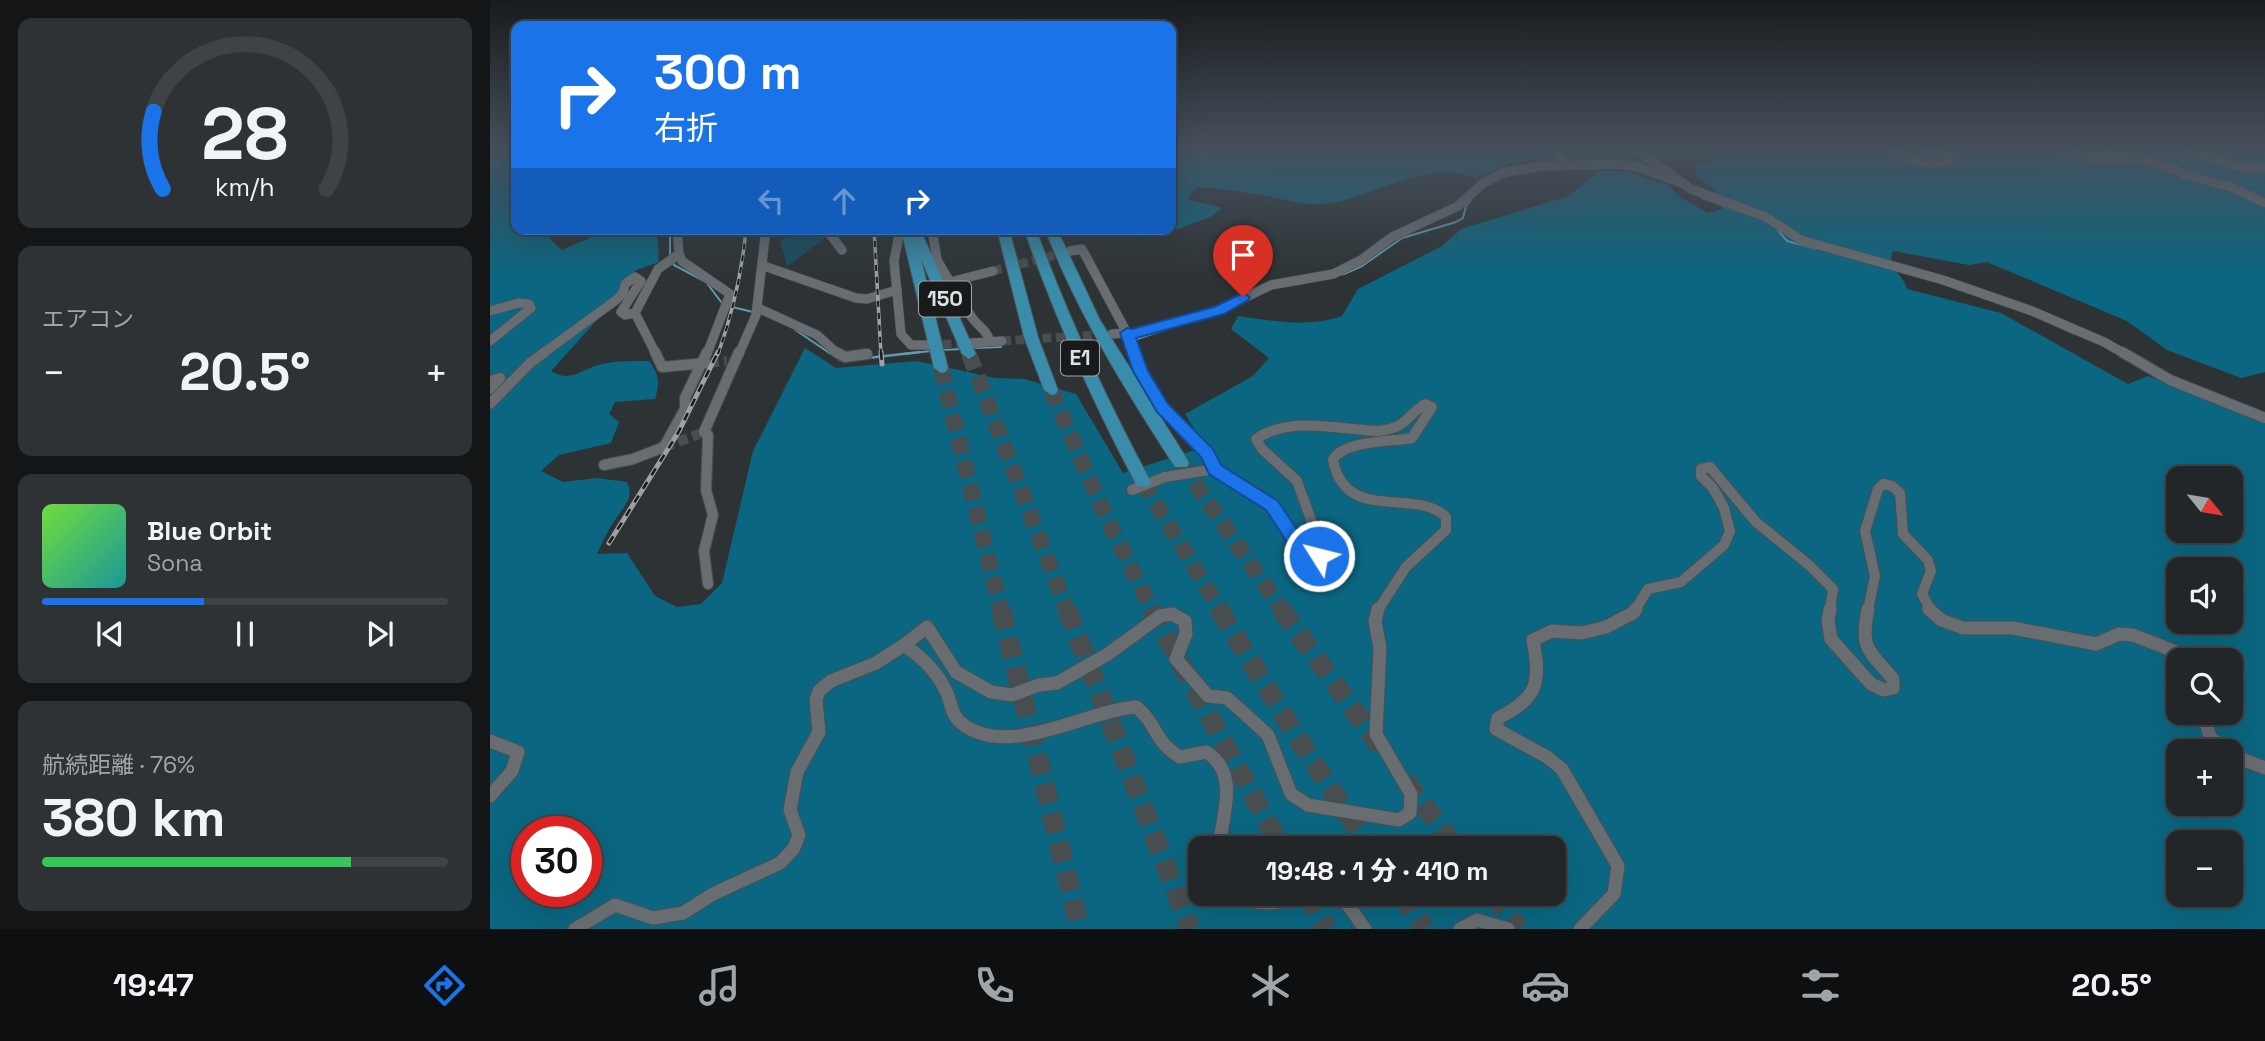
<!DOCTYPE html>
<html lang="ja">
<meta charset="utf-8">
<style>
body{margin:0;font-family:"Space Grotesk","Noto Sans JP",sans-serif;background:#2e3234;color:#f1f3f6;height:100vh;display:flex;flex-direction:column;font-size:26px;white-space:nowrap}
*{box-sizing:border-box;margin:0}
p{font-size:23px;color:#a2a5a8}
.icon{flex:none;width:38px;height:38px;fill:none;stroke:currentColor;stroke-width:2;stroke-linecap:round;stroke-linejoin:round}
.map{position:relative;flex:1;overflow:hidden}
.details{display:flex;flex-direction:column;gap:18px;padding:18px;background:#131516;width:490px}
.details>*{flex:none}
.hud{position:absolute;left:21px;top:21px;width:665px;height:214px;border-radius:14px;box-shadow:0 7px 28px #0002,0 0 0 2px #3f4345;background:#1a73e8;color:#fff;overflow:hidden}
.needle{width:46px;rotate:120deg}
.tools{position:absolute;left:1676px;top:466px;display:grid;gap:14px}
.tools a{display:grid;place-items:center;width:77px;height:77px;border-radius:14px;background:#222628;box-shadow:0 7px 28px #0002,0 0 0 2px #3f4345;font-size:35px}
.speed{position:absolute;left:21px;top:816px;display:flex;gap:14px;font-size:35px;font-weight:700;text-align:center}
.speed>*{display:grid;place-content:center;width:91px;height:91px;border-radius:50%;background:#222628;box-shadow:0 7px 28px #0002,0 0 0 2px #3f4345;line-height:1}
.speed .limit{border:10px solid #d22;background:#fff;color:#111}
.pin{position:absolute;display:grid;place-items:center;width:60px;height:60px;color:#fff;margin:-72px -30px;border-radius:50% 50% 50% 0;rotate:-45deg;box-shadow:0 0 7px #0007}
.pin .icon{rotate:45deg}
.me{position:absolute;width:77px;margin:-38px;rotate:306deg;stroke-linejoin:round;filter:drop-shadow(0 0 5px #0008)}
.turn{display:flex;align-items:center;gap:24px;height:147px;padding:0 28px;font-size:32px}
.turn .icon{width:91px;height:91px;stroke-width:2.5}
.turn b{display:block;font-size:49px;line-height:60px}
.lanes{display:flex;align-items:center;height:66px;padding:0 28px;background:#0003;justify-content:center;gap:35px;direction:ltr}
.lanes .off{opacity:.35}
.big{font-size:52px;font-weight:800;line-height:1.1}
.details .widget{flex:1;display:flex;flex-direction:column;justify-content:center;gap:10px;min-width:0;padding:0 24px;border-radius:14px;background:#2e3234}
.details .dial{align-items:center;gap:0}
.dial svg{height:182px;overflow:visible;fill:none;stroke:#3f4345;stroke-width:7;stroke-linecap:round;text-anchor:middle}
.dial text{fill:#f1f3f6;stroke:none}
.song{display:flex;align-items:center;gap:21px}
.cover{width:84px;height:84px;border-radius:10px;background:linear-gradient(135deg,hsl(100 70% 55%),hsl(180 70% 35%))}
.played{height:7px;border-radius:4px;background:linear-gradient(90deg,#1a73e8 40%,#3f4345 40%)}
.keys{display:flex;justify-content:space-around;direction:ltr}
.heat{display:flex;justify-content:space-between;align-items:center;font-size:38px;direction:ltr}
.charge{height:10px;border-radius:5px;background:linear-gradient(90deg,#34c759 76%,#3f4345 0)}
.trip{position:absolute;left:698px;top:836px;width:378px;height:70px;border-radius:14px;background:#222628;box-shadow:0 7px 28px #0002,0 0 0 2px #3f4345;font-weight:800;line-height:70px;text-align:center}
.dock{display:flex;height:112px;justify-content:space-around;align-items:center;background:#0e0f10;color:#a2a5a8}
.dock .icon{width:49px;height:49px}
.dock .on{color:#1a73e8}
.dock b{font-size:32px;color:#f1f3f6}
main{display:flex;flex:1;min-height:0}
.map>svg:first-child{display:block}
.green{fill:#194f62}
.forest{fill:#0b6681;fill-rule:evenodd}
.lines{fill:none;stroke-linecap:round;stroke-linejoin:round}
.stream-far1{stroke:#619bb0;stroke-width:2}
.stream{stroke:#619bb0;stroke-width:2.5}
.minor-tunnel-far1{stroke:#484d4f;stroke-width:9;stroke-dasharray:9 4.5;stroke-linecap:butt}
.minor-tunnel{stroke:#484d4f;stroke-width:10;stroke-dasharray:10 5;stroke-linecap:butt}
.highway-tunnel-far1{stroke:#484d4f;stroke-width:16;stroke-dasharray:16 8;stroke-linecap:butt}
.highway-tunnel{stroke:#484d4f;stroke-width:20;stroke-dasharray:20 10;stroke-linecap:butt}
.minor-far2-casing{stroke:#494f51;stroke-width:10}
.minor-far1-casing{stroke:#494f51;stroke-width:12}
.minor-casing{stroke:#494f51;stroke-width:15}
.highway-casing{stroke:#494f51;stroke-width:2}
.minor-far2{stroke:#676d70;stroke-width:9}
.minor-far1{stroke:#676d70;stroke-width:10}
.minor{stroke:#676d70;stroke-width:13}
.highway{fill:#398caa;fill-rule:evenodd}
.rail-far1-casing{stroke:#9da1a3;stroke-width:3.5}
.rail-casing{stroke:#9da1a3;stroke-width:5}
.rail-far1{stroke:#181a1b;stroke-width:2;stroke-dasharray:6;stroke-linecap:butt}
.rail{stroke:#181a1b;stroke-width:2.5;stroke-dasharray:8;stroke-linecap:butt}
.route{fill:#1a73e8;stroke:#114b97;stroke-width:2}
.labels{text-anchor:middle;stroke-width:6;stroke-linejoin:round;paint-order:stroke}
.shield{fill:#181a1b;stroke:#a3a6a8;stroke-width:2}
.shield-label{font-size:21px;font-weight:bold;fill:#dee2e4}
</style>
<main>
<section class="details">
<div class="widget dial"><svg viewBox="0 0 100 80">
<path d="M14 69A42 42 0 1 1 86 69"/>
<path d="M14 69A42 42 0 0 1 10 35" stroke="#1a73e8"/>
<text x="50" y="56" font-size="32" font-weight="700">28</text>
<text x="50" y="72" font-size="11">km/h</text>
</svg></div>
<div class="widget"><p>エアコン</p>
<div class="heat"><a>−</a><b class="big">20.5°</b><a>+</a></div>
</div>
<div class="widget">
<div class="song"><i class="cover"></i><div><b>Blue Orbit</b><p>Sona</p></div></div>
<div class="played"></div>
<div class="keys"><svg class="icon" aria-label="previous" viewBox="0 0 24 24"><path d="M18 5L8 12l10 7zM5 5v14"/></svg><svg class="icon" aria-label="pause" viewBox="0 0 24 24"><path d="M8 5v14M16 5v14"/></svg><svg class="icon" aria-label="next" viewBox="0 0 24 24"><path d="M6 5l10 7-10 7zM19 5v14"/></svg></div>
</div>
<div class="widget"><p>航続距離 · 76%</p><b class="big">380 km</b><div class="charge"></div></div>
</section>
<div class="map">
<svg width="1775" height="929" viewBox="0 0 1775 929">
<rect width="100%" height="100%" fill="#2d3335"/>
<path class="green" d="M319,229H325L335,238L297,266L290,240Z"/>
<g class="forest">
<path d="M0,148H26V229H68L59,238L72,250L119,229H167L169,262L146,270L125,300L61,371C80,383 91,370 108,365C125,360 142,361 159,361C169,373 170,384 165,399L125,402L119,414L129,422L121,443L69,455L51,471L73,482L107,478L137,482C145,499 132,508 123,523C117,532 112,543 107,554L137,553L165,596L187,607L211,604L232,583L263,451L315,348L346,368L427,361L505,378L534,379L586,394L633,473L705,450L727,466L695,414L763,376L779,358L741,329L748,316C783,321 818,328 852,316L868,289L952,246L971,229L1079,196L1109,171H1137L1180,186L1188,196L1218,213L1232,209L1226,190L1209,179L1204,165L1224,162L1220,154L1208,148H1775V372L1751,378L1677,350L1637,321L1497,262L1479,265L1403,251C1396,269 1413,273 1417,289L1511,313L1638,384L1658,376L1775,416V929H0ZM1689,478H1741V530H1689ZM1689,569H1741V621H1689ZM1689,660H1741V712H1689ZM1689,751H1741V803H1689ZM37,831H96V891H37ZM1689,842H1741V894H1689ZM710,849H1064V894H710Z"/>
<path d="M681,148H1051L1057,153L1053,159L1020,163L986,178C937,158 888,195 840,203C817,207 799,200 776,196C753,192 730,188 706,187L697,199L732,208L720,217L670,236L592,232L593,229H681Z"/>
</g>
<g class="lines">
<g class="stream-far1">
<path d="M1212,198L1251,212"/>
<path d="M1286,228L1297,241L1327,249"/>
<path d="M180,229V255"/>
<path d="M183,261L184,265L216,282L232,303"/>
<path d="M804,285L854,274L872,266L912,238L966,222L973,218L976,206L982,199"/>
<path d="M238,306L263,312"/>
<path d="M717,317L731,314"/>
<path d="M1563,324L1585,334"/>
<path d="M304,329L341,354"/>
<path d="M647,339L677,329"/>
<path d="M482,348L511,347"/>
<path d="M451,350L472,349"/>
<path d="M414,354L441,351"/>
</g>
<g class="stream">
<path d="M339,352L350,360"/>
<path d="M378,358L430,352"/>
</g>
<g class="minor-tunnel-far1">
<path d="M503,271L577,252"/>
<path d="M512,341L619,334"/>
<path d="M439,345L479,343"/>
</g>
<g class="minor-tunnel">
<path d="M219,363L237,361"/>
<path d="M174,447L214,432"/>
</g>
<g class="highway-tunnel-far1">
<path d="M479,354L577,610"/>
<path d="M451,368L511,610"/>
<path d="M561,390L616,517L662,610"/>
<path d="M691,463L792,610"/>
<path d="M653,482L730,610"/>
</g>
<g class="highway-tunnel">
<path d="M511,609L590,929"/>
<path d="M577,609L700,929"/>
<path d="M661,609L792,849"/>
<path d="M729,609L802,729L880,849"/>
<path d="M791,609L891,748"/>
<path d="M915,780L967,849"/>
<path d="M817,894L837,929"/>
<path d="M911,894L935,929"/>
<path d="M1002,894L1029,929"/>
</g>
<defs>
<g id="minor-far2">
<path d="M1061,148L1075,164"/>
<path d="M1143,148L1201,189L1276,217L1311,240L1453,280L1542,311L1614,342L1635,354"/>
<path d="M1400,148C1416,162 1440,166 1460,160L1459,156L1429,148"/>
<path d="M1565,148L1609,159L1659,160L1700,176L1741,187L1775,203"/>
<path d="M1663,148L1720,157L1754,168H1775"/>
<path d="M1608,154L1658,148"/>
<path d="M336,229L352,250"/>
<path d="M410,229L404,261L411,334L421,345H438"/>
<path d="M442,229L447,260L460,282L503,271"/>
<path d="M580,251L592,249L637,333L642,334L729,310L781,285L843,274L871,260L902,237L968,206L992,184L1012,173L1051,166L1126,164L1148,167L1192,183"/>
<path d="M189,254L192,261L240,294L217,354"/>
<path d="M274,266L366,298L377,299L407,290"/>
<path d="M460,282C471,293 474,309 484,320C491,329 497,330 500,342"/>
<path d="M268,308L327,335L348,354"/>
<path d="M0,311L29,303L39,304L41,308L0,341"/>
<path d="M622,334L637,333L644,354"/>
<path d="M482,343L512,341"/>
<path d="M52,354L126,300L133,293L135,284L145,277L151,281L131,312L135,315L145,313"/>
<path d="M166,354L145,313L168,269L189,254L187,229"/>
<path d="M249,354L266,315L276,229"/>
</g>
<g id="minor-far1">
<path d="M165,352L172,367L216,363"/>
<path d="M346,352L355,357L377,354"/>
<path d="M1632,352L1680,380L1775,418"/>
<path d="M0,381L10,378L0,389"/>
<path d="M0,404L40,363L55,352"/>
<path d="M114,465L143,459L174,447L195,409V398L217,352"/>
<path d="M725,469C743,481 767,489 782,505C799,522 801,553 829,556L832,550L807,481L772,449L766,439C801,415 848,430 888,431C919,427 913,418 935,404L942,407L922,438C902,442 853,440 843,460C855,524 925,487 956,517V530L916,567L888,610"/>
<path d="M642,490L675,477L725,469L713,451L666,399L644,352"/>
<path d="M218,584L214,551L223,515L216,490L218,435L214,432L249,352"/>
<path d="M1145,610L1158,589L1191,582L1234,545L1240,531L1234,508L1223,488L1211,476V469L1220,467L1266,522L1319,565L1343,589L1340,610"/>
<path d="M1378,610L1385,576L1375,531L1388,489L1393,484L1402,486L1410,493L1413,534L1438,560L1441,571L1432,594L1441,610"/>
</g>
<g id="minor">
<path d="M1340,609L1338,621L1341,639L1381,684L1394,690L1403,688V679C1378,649 1370,649 1378,609"/>
<path d="M1439,609L1451,620L1473,628H1523L1606,644L1629,634L1643,635L1707,660"/>
<path d="M414,645L437,627L466,672L501,692L522,695L549,685L567,683L618,654L670,616L682,614L695,621L696,634L686,659L718,696L737,698L778,735L801,794L818,805L909,820L920,813L921,794L886,734L890,648L885,621L888,609"/>
<path d="M1713,712L1720,737L1735,751"/>
<path d="M0,741L28,752L22,771L0,796"/>
<path d="M1741,755L1775,768"/>
<path d="M743,894C769,910 798,901 826,894"/>
<path d="M842,894L858,905L875,929"/>
<path d="M85,929L125,905L163,918L193,913L223,894L290,863L304,848L309,835L300,810L307,772L329,732L326,700L329,691L341,681L386,663L414,645C432,657 448,673 457,693C461,702 461,714 470,722C516,761 593,711 646,707C668,724 663,741 690,757L716,752C750,772 733,816 728,849"/>
<path d="M970,929L987,920L1018,929"/>
<path d="M1090,929L1124,894L1128,866L1072,769L1057,757L1006,729L1008,718C1048,698 1051,683 1043,640L1062,631L1092,633L1116,627L1143,613L1146,609"/>
</g>
<g id="highway">
<path d="M411,229H423L425,235H432L434,238L486,354L479,359L472,354L431,259L458,368L456,372L451,373L444,368Z"/>
<path d="M507,229H519L548,337L568,390L566,394L561,395L554,390L534,337Z"/>
<path d="M534,229H546C578,317 617,400 661,482L659,486H647C603,403 565,318 534,229Z"/>
<path d="M555,229H567L610,320L697,459L699,463L697,467H685C636,391 588,315 555,229Z"/>
</g>
</defs>
<use href="#minor-far2" class="minor-far2-casing"/>
<use href="#minor-far1" class="minor-far1-casing"/>
<use href="#minor" class="minor-casing"/>
<use href="#highway" class="highway-casing"/>
<use href="#minor-far2" class="minor-far2"/>
<use href="#minor-far1" class="minor-far1"/>
<use href="#minor" class="minor"/>
<use href="#highway" class="highway"/>
<defs>
<g id="rail-far1">
<path d="M384,229L391,354"/>
<path d="M228,354C243,312 252,273 256,229"/>
</g>
<g id="rail">
<path d="M391,352L392,364"/>
<path d="M119,543L188,433L228,352"/>
</g>
</defs>
<use href="#rail-far1" class="rail-far1-casing"/>
<use href="#rail" class="rail-casing"/>
<use href="#rail-far1" class="rail-far1"/>
<use href="#rail" class="rail"/>
</g>
<linearGradient id="sky" x2="0" y2="1"><stop stop-color="#191c1d"/><stop offset="0.53" stop-color="#46505c"/><stop offset="1" stop-color="#46505c" stop-opacity="0"/></linearGradient>
<rect width="1775" height="278" fill="url(#sky)"/>
<path class="route" d="M753,293L760,297L758,300L734,314L646,338L658,371L678,404L723,449L731,465L788,501L818,546L835,551L837,556L835,561L822,563L806,556L776,510L719,474L711,457L667,412L643,371L630,333L637,328L642,329L724,307Z"/>
<g class="labels">
<g class="shield">
<rect x="429" y="281.5" width="52" height="35" rx="5"/>
<rect x="571" y="340.5" width="38" height="35" rx="5"/>
</g>
<g class="shield-label">
<text x="455" y="306">150</text>
<text x="590" y="365">E1</text>
</g>
</g>
</svg>
<div class="tools">
<a><svg class="needle" viewBox="-14 -14 28 28"><path d="M0-13l5 13h-10z" fill="#e53935"/><path d="M0 13l5-13h-10z" fill="#a2a5a8"/></svg></a>
<a><svg class="icon" aria-label="sound" viewBox="0 0 24 24"><path d="M4 9h4l5-4v14l-5-4H4zM17 9q2 3 0 6"/></svg></a>
<a><svg class="icon" aria-label="search" viewBox="0 0 24 24"><circle cx="10" cy="10" r="6"/><path d="M15 15l6 6"/></svg></a>
<a>+</a>
<a>−</a>
</div>
<div class="speed"><div class="limit">30</div></div>
<div class="pin" style="left:753px;top:297px;background:#d93025"><svg class="icon" aria-label="arrive" viewBox="0 0 24 24"><path d="M6 21V4h12l-3 4 3 4H6"/></svg></div>
<svg class="me" style="left:829px;top:556px" viewBox="-20 -20 40 40"><circle r="17" fill="#1a73e8" stroke="#fff" stroke-width="3"/><path d="M0-11L8 9 0 5-8 9z" fill="#fff"/></svg>
<div class="trip">19:48 · 1 分 · 410 m</div>
<div class="hud">
<div class="turn"><svg class="icon" aria-label="right" viewBox="0 0 24 24"><path d="M7 20v-9h11M14 6l5 5-5 5"/></svg><div><b>300 m</b>右折</div></div>
<div class="lanes"><svg class="icon off" aria-label="left" viewBox="0 0 24 24"><path d="M17 20v-9H6M10 6l-5 5 5 5"/></svg><svg class="icon off" aria-label="ahead" viewBox="0 0 24 24"><path d="M12 20V5M6 11l6-6 6 6"/></svg><svg class="icon" aria-label="right" viewBox="0 0 24 24"><path d="M7 20v-9h11M14 6l5 5-5 5"/></svg></div>
</div>
</div>
</main>
<nav class="dock">
<b>19:47</b>
<svg class="icon on" aria-label="directions" viewBox="0 0 24 24"><path d="M12 3l9 9-9 9-9-9zM9 14v-3h6M13 9l2 2-2 2"/></svg>
<svg class="icon" aria-label="music" viewBox="0 0 24 24"><path d="M9 18V5l10-2v13"/><circle cx="6" cy="18" r="3"/><circle cx="16" cy="16" r="3"/></svg>
<svg class="icon" aria-label="phone" viewBox="0 0 24 24"><path d="M5 4h4l2 5-3 2q2 4 5 5l2-3 5 2v4C11 20 4 13 5 4z"/></svg>
<svg class="icon" aria-label="climate" viewBox="0 0 24 24"><path d="M12 3v18M4 7l16 10M4 17L20 7"/></svg>
<svg class="icon" aria-label="car" viewBox="0 0 24 24"><path d="M5 17H2v-5l4-1 3-4h7l3 4 3 1v5h-3M9 17h6M6 11h13"/><circle cx="7" cy="17" r="2"/><circle cx="17" cy="17" r="2"/></svg>
<svg class="icon" aria-label="filters" viewBox="0 0 24 24"><path d="M4 7h16M4 17h16"/><circle cx="9" cy="7" r="2"/><circle cx="15" cy="17" r="2"/></svg>
<b>20.5°</b>
</nav>
